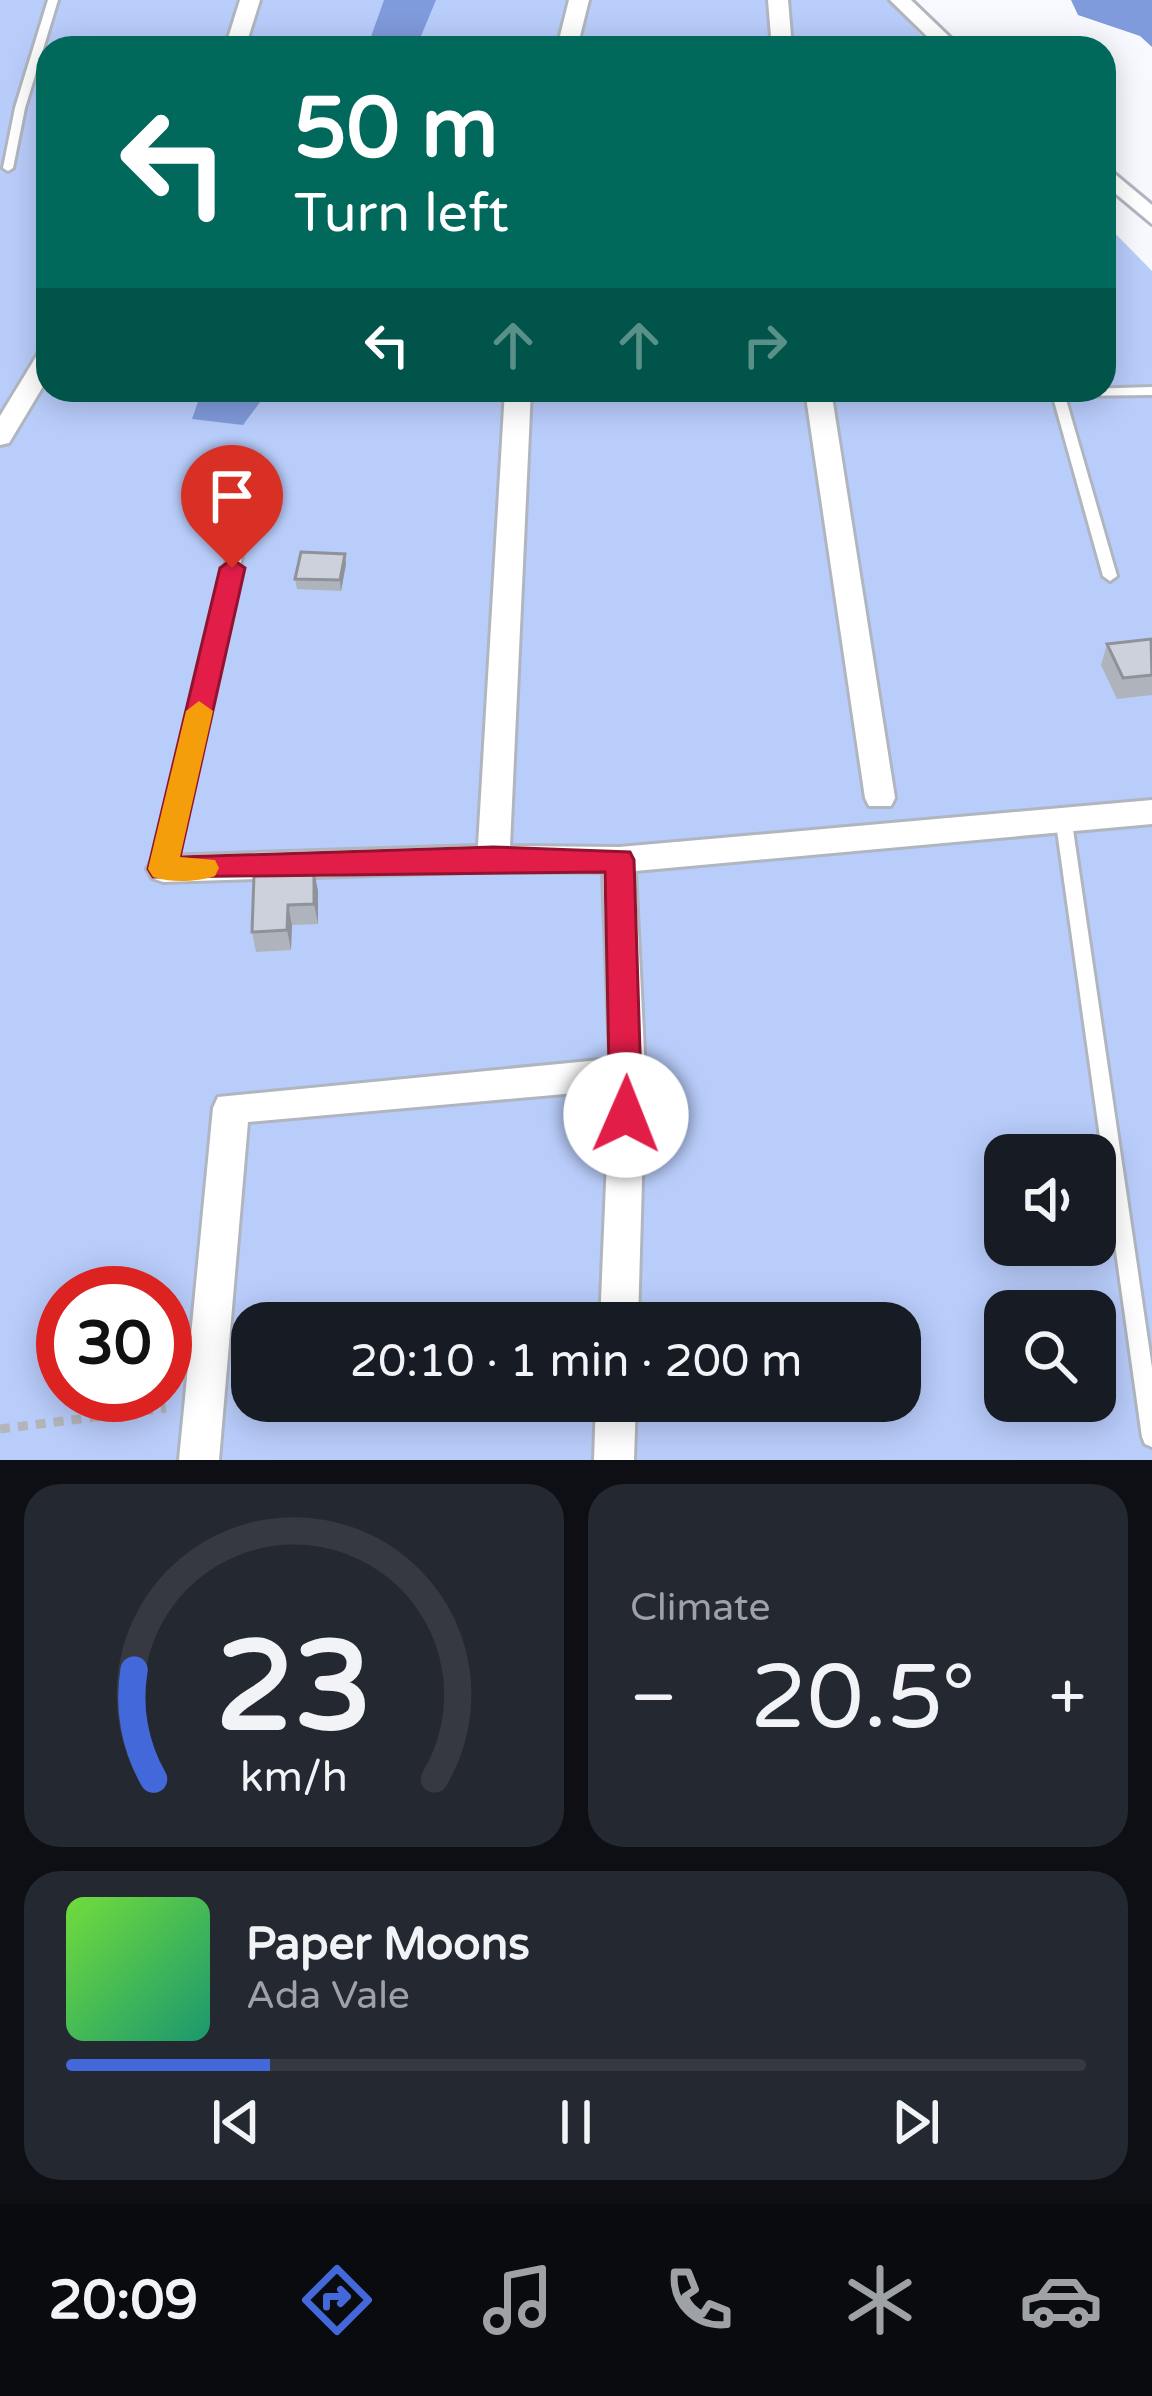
<!DOCTYPE html>
<meta charset="utf-8">
<style>
body{margin:0;font-family:"Varela Round",sans-serif;background:#242831;color:#f1f3f6;height:100vh;display:flex;flex-direction:column;font-size:45px;white-space:nowrap}
*{box-sizing:border-box;margin:0}
p{font-size:39px;color:#9ea1a6}
.icon{flex:none;width:66px;height:66px;fill:none;stroke:currentColor;stroke-width:2;stroke-linecap:round;stroke-linejoin:round}
.map{position:relative;height:1460px;overflow:hidden}
.details{display:flex;flex-direction:column;gap:24px;padding:24px;background:#0d0f14;flex:1}
.details>*{flex:none}
.hud{position:absolute;left:36px;top:36px;width:1080px;height:366px;border-radius:36px;box-shadow:0 6px 30px #0003;background:#00695c;color:#fff;overflow:hidden}
.buttons{position:absolute;left:984px;top:1134px;display:grid;gap:24px}
.buttons a{display:grid;place-items:center;width:132px;height:132px;border-radius:24px;background:#171b24;box-shadow:0 6px 30px #0003;font-size:60px}
.speed{position:absolute;left:36px;top:1266px;display:flex;gap:24px;font-size:60px;font-weight:700;text-align:center}
.speed>*{display:grid;place-content:center;width:156px;height:156px;border-radius:50%;background:#171b24;box-shadow:0 6px 30px #0003;line-height:1}
.speed .limit{border:18px solid #d22;background:#fff;color:#111}
.pin{position:absolute;display:grid;place-items:center;width:102px;height:102px;color:#fff;margin:-123px -51px;border-radius:50% 50% 50% 0;rotate:-45deg;box-shadow:0 0 12px #0007}
.pin .icon{rotate:45deg}
.me{position:absolute;width:132px;margin:-66px;rotate:1deg;stroke-linejoin:round;filter:drop-shadow(0 0 9px #0008)}
.turn{display:flex;align-items:center;gap:42px;height:252px;padding:0 60px;font-size:54px}
.turn .icon{width:156px;height:156px;stroke-width:2.5}
.turn b{display:block;font-size:84px;line-height:102px}
.lanes{display:flex;align-items:center;height:114px;padding:0 60px;background:#0003;justify-content:center;gap:60px;direction:ltr}
.lanes .off{opacity:.35}
.big{font-size:90px;font-weight:600;line-height:1.1}
.details .card{flex:1;display:flex;flex-direction:column;justify-content:center;gap:18px;min-width:0;padding:0 42px;border-radius:36px;background:#242831}
.details .dial{align-items:center;gap:0}
.dial svg{height:312px;overflow:visible;fill:none;stroke:#363941;stroke-width:7;stroke-linecap:round;text-anchor:middle}
.dial text{fill:#f1f3f6;stroke:none}
.song{display:flex;align-items:center;gap:36px}
.cover{width:144px;height:144px;border-radius:18px;background:linear-gradient(135deg,hsl(100 70% 55%),hsl(160 70% 35%))}
.played{height:12px;border-radius:6px;background:linear-gradient(90deg,#4268da 20%,#363941 20%)}
.keys{display:flex;justify-content:space-around;direction:ltr}
.heat{display:flex;justify-content:space-between;align-items:center;font-size:66px;direction:ltr}
.details .tiles{flex:1;display:grid;gap:24px;grid-template-columns:1fr 1fr}
.card:last-child{grid-column:span 2}
.trip{position:absolute;left:231px;top:1302px;width:690px;height:120px;border-radius:36px;background:#171b24;box-shadow:0 6px 30px #0003;font-weight:600;line-height:120px;text-align:center}
.tab-bar{display:flex;height:192px;justify-content:space-around;align-items:center;background:#090b0e;color:#9ea1a6}
.tab-bar .icon{width:84px;height:84px}
.tab-bar .selected{color:#4268da}
.tab-bar b{font-size:54px;color:#f1f3f6}
.map>svg:first-child{display:block}
.green{fill:#b9cdfb;fill-rule:evenodd}
.water{fill:#809bdb}
.lines{fill:none;stroke-linecap:round;stroke-linejoin:round}
.lane-casing{stroke:#b0b5bf;stroke-width:6}
.street-casing{stroke:#b0b5bf;stroke-width:6}
.path{stroke:#b3b5b9;stroke-width:9;stroke-dasharray:10 8;stroke-linecap:butt}
.lane{fill:#fff;fill-rule:evenodd}
.street{fill:#fff;fill-rule:evenodd}
.wall{fill:#afb4bc}
.shaded-wall{fill:#8f9299}
.building{fill:#ccd1db;stroke:#8f9299;stroke-width:3}
.route{fill:#e11d48;stroke:#92132f;stroke-width:3}
.slow{fill:#f59e0b}
</style>
<div class="map">
<svg width="1152" height="1460" viewBox="0 0 1152 1460">
<rect width="100%" height="100%" fill="#f7f9fe"/>
<path class="green" d="M0,0H888L933,48H48V390H1104V222L1152,271V1460H0ZM1005,1155H1095V1245H1005ZM63,1293H165V1395H63ZM1005,1311H1095V1401H1005ZM252,1323H900V1401H252Z"/>
<g class="water">
<path d="M384,0H436L416,48H367Z"/>
<path d="M1071,0H1152V47L1140,36L1078,15Z"/>
<path d="M202,390H269L243,425L192,419Z"/>
</g>
<g class="lines">
<defs>
<g id="lane">
<path d="M48,0H58L25,108L13,168L8,171L3,168L15,108Z"/>
<path d="M1152,387V395L1065,396L1117,576L1110,581L1103,576L1051,390Z"/>
<path d="M252,478L259,482L171,869L169,873H157L155,869L245,482Z"/>
<path d="M1064,817L1070,819L1072,823L1152,1368V1447L1145,1444L1142,1437L1056,823L1058,819Z"/>
</g>
<g id="street">
<path d="M240,0H260L245,48H225Z"/>
<path d="M569,0H589L577,48H557Z"/>
<path d="M768,0H788L792,48H772Z"/>
<path d="M890,0H911L961,48H939Z"/>
<path d="M1104,165L1152,205V224L1104,184Z"/>
<path d="M48,350V378L9,443L0,445V416L39,352Z"/>
<path d="M505,390H531L510,846L619,847L1152,800V824L635,871L645,1073L638,1323H600L610,1090L248,1122L219,1460H179L213,1108L218,1097L610,1059L603,872L493,871L163,882L152,878L147,869L152,860L163,856L478,846Z"/>
<path d="M805,390H831L895,798L891,806H869L865,798Z"/>
<path d="M596,1401H636L634,1460H594Z"/>
</g>
</defs>
<use href="#lane" class="lane-casing"/>
<use href="#street" class="street-casing"/>
<path class="path" d="M0,1429L166,1408"/>
<use href="#lane" class="lane"/>
<use href="#street" class="street"/>
</g>
<g class="wall">
<path d="M346,564L341,591L297,589L295,579Z"/>
<path d="M1152,640V695L1117,699L1101,665L1107,644Z"/>
<path d="M314,871L318,891V924L292,925L291,950L256,952L252,932Z"/>
</g>
<g class="shaded-wall">
<path d="M345,554L346,564L341,591L340,580Z"/>
<path d="M314,871L318,891V924L314,904Z"/>
<path d="M288,905L292,925L291,950L287,930Z"/>
</g>
<g class="building">
<path d="M154,40H190L187,48H152Z"/>
<path d="M301,552L345,554L340,580L295,579Z"/>
<path d="M1151,639L1152,675L1123,678L1107,644Z"/>
<path d="M314,871V904L288,905L287,930L252,932L254,875Z"/>
</g>
<path class="route" d="M232,559L245,568L180,857L493,847L630,852L634,860L642,1115L638,1125L626,1129L615,1125L610,1115L605,872L153,877L148,869L220,568Z"/>
<path class="slow" d="M199,701L213,711L180,857L215,860L219,868L215,876C197,882 171,883 153,877L148,869L186,711Z"/>
</svg>
<div class="buttons">
<a><svg class="icon" aria-label="sound" viewBox="0 0 24 24"><path d="M4 9h4l5-4v14l-5-4H4zM17 9q2 3 0 6"/></svg></a>
<a><svg class="icon" aria-label="search" viewBox="0 0 24 24"><circle cx="10" cy="10" r="6"/><path d="M15 15l6 6"/></svg></a>
</div>
<div class="speed"><div class="limit">30</div></div>
<div class="pin" style="left:232px;top:568px;background:#d93025"><svg class="icon" aria-label="arrive" viewBox="0 0 24 24"><path d="M6 21V4h12l-3 4 3 4H6"/></svg></div>
<svg class="me" style="left:626px;top:1115px" viewBox="-20 -20 40 40"><circle r="19" fill="#fff"/><path d="M0-13L10 11 0 6-10 11z" fill="#e11d48"/></svg>
<div class="trip">20:10 · 1 min · 200 m</div>
<div class="hud">
<div class="turn"><svg class="icon" aria-label="left" viewBox="0 0 24 24"><path d="M17 20v-9H6M10 6l-5 5 5 5"/></svg><div><b>50 m</b>Turn left</div></div>
<div class="lanes"><svg class="icon" aria-label="left" viewBox="0 0 24 24"><path d="M17 20v-9H6M10 6l-5 5 5 5"/></svg><svg class="icon off" aria-label="ahead" viewBox="0 0 24 24"><path d="M12 20V5M6 11l6-6 6 6"/></svg><svg class="icon off" aria-label="ahead" viewBox="0 0 24 24"><path d="M12 20V5M6 11l6-6 6 6"/></svg><svg class="icon off" aria-label="right" viewBox="0 0 24 24"><path d="M7 20v-9h11M14 6l5 5-5 5"/></svg></div>
</div>
</div>
<section class="details">
<div class="tiles">
<div class="card dial"><svg viewBox="0 0 100 80">
<path d="M14 69A42 42 0 1 1 86 69"/>
<path d="M14 69A42 42 0 0 1 9 41" stroke="#4268da"/>
<text x="50" y="56" font-size="32" font-weight="700">23</text>
<text x="50" y="72" font-size="11">km/h</text>
</svg></div>
<div class="card"><p>Climate</p>
<div class="heat"><a>−</a><b class="big">20.5°</b><a>+</a></div>
</div>
<div class="card">
<div class="song"><i class="cover"></i><div><b>Paper Moons</b><p>Ada Vale</p></div></div>
<div class="played"></div>
<div class="keys"><svg class="icon" aria-label="previous" viewBox="0 0 24 24"><path d="M18 5L8 12l10 7zM5 5v14"/></svg><svg class="icon" aria-label="pause" viewBox="0 0 24 24"><path d="M8 5v14M16 5v14"/></svg><svg class="icon" aria-label="next" viewBox="0 0 24 24"><path d="M6 5l10 7-10 7zM19 5v14"/></svg></div>
</div>
</div>
</section>
<nav class="tab-bar">
<b>20:09</b>
<svg class="icon selected" aria-label="directions" viewBox="0 0 24 24"><path d="M12 3l9 9-9 9-9-9zM9 14v-3h6M13 9l2 2-2 2"/></svg>
<svg class="icon" aria-label="music" viewBox="0 0 24 24"><path d="M9 18V5l10-2v13"/><circle cx="6" cy="18" r="3"/><circle cx="16" cy="16" r="3"/></svg>
<svg class="icon" aria-label="phone" viewBox="0 0 24 24"><path d="M5 4h4l2 5-3 2q2 4 5 5l2-3 5 2v4C11 20 4 13 5 4z"/></svg>
<svg class="icon" aria-label="climate" viewBox="0 0 24 24"><path d="M12 3v18M4 7l16 10M4 17L20 7"/></svg>
<svg class="icon" aria-label="car" viewBox="0 0 24 24"><path d="M5 17H2v-5l4-1 3-4h7l3 4 3 1v5h-3M9 17h6M6 11h13"/><circle cx="7" cy="17" r="2"/><circle cx="17" cy="17" r="2"/></svg>
</nav>
